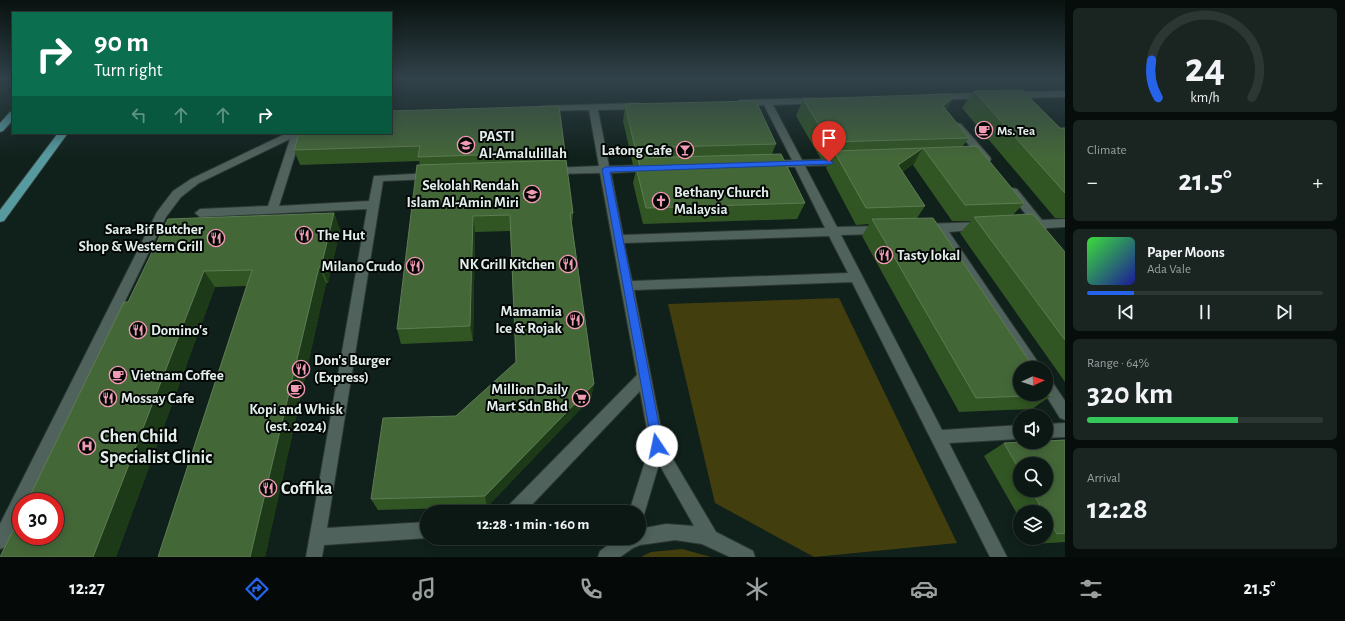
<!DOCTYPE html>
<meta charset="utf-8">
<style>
body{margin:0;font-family:"Alegreya Sans",sans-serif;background:#1a2522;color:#f1f3f6;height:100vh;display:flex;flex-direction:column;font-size:15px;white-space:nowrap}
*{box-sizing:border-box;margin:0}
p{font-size:13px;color:#9aa0a0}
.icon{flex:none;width:22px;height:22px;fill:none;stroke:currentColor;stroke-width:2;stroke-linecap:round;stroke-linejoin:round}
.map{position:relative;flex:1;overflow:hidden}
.sheet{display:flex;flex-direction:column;gap:8px;padding:8px;background:#070d0b;width:280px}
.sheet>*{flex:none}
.hud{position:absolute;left:12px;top:12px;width:380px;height:122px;border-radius:0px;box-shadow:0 2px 10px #0003,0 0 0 1px #2c3734;background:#0b6e4f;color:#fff;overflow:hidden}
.needle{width:26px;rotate:87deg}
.tools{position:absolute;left:1013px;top:361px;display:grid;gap:8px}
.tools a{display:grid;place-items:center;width:40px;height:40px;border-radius:50%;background:#0c1814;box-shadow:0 2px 10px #0003,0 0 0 1px #2c3734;font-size:20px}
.speed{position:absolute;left:12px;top:493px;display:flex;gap:8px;font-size:20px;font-weight:700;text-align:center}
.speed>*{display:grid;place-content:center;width:52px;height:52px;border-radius:50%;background:#0c1814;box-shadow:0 2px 10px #0003,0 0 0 1px #2c3734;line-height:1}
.speed .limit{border:6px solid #d22;background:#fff;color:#111}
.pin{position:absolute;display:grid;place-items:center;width:34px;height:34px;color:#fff;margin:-41px -17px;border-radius:50% 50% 50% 0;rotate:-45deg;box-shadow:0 0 4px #0007}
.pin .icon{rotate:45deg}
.me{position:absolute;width:44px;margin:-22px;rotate:349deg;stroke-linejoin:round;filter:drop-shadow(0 0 3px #0008)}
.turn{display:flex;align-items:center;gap:14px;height:84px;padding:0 16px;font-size:18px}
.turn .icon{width:52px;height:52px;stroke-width:2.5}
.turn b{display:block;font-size:28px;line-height:34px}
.lanes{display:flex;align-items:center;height:38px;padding:0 16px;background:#0003;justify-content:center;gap:20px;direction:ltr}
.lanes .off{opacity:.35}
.big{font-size:30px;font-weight:600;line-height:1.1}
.sheet .widget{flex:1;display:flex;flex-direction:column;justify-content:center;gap:6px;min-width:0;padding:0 14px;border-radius:6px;background:#1a2522}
.sheet .dial{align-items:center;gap:0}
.dial svg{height:104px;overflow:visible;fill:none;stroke:#2c3734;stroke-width:7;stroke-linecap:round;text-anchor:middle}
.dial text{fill:#f1f3f6;stroke:none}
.song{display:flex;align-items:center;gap:12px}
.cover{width:48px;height:48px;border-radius:6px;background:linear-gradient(135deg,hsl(120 70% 55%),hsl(240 70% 35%))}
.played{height:4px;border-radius:2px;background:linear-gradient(90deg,#2563eb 20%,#2c3734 20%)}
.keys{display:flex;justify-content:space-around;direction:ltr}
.heat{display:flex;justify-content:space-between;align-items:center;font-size:22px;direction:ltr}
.charge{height:6px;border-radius:3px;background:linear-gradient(90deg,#34c759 64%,#2c3734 0)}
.trip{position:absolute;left:420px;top:505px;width:226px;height:40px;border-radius:20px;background:#0c1814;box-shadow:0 2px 10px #0003,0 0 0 1px #2c3734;font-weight:600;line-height:40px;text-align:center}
.tabs{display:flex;height:64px;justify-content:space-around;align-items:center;background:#050a08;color:#9aa0a0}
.tabs .icon{width:28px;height:28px}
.tabs .selected{color:#2563eb}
.tabs b{font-size:18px;color:#f1f3f6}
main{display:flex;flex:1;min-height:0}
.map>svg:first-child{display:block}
.green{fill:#433e0d}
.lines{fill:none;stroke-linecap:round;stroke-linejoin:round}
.minor-casing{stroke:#2d3834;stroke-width:2}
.major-casing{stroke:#2d3834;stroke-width:2}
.minor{fill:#4f625b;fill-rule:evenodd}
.major{fill:#569a9f;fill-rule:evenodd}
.wall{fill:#315623;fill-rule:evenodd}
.shaded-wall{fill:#1c3a17}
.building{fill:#446738;stroke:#5d7c54}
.route{fill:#2563eb;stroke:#184099}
.labels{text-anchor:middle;stroke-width:4;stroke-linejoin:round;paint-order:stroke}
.far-poi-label{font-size:13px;font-weight:bold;fill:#e3eeea;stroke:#030806;text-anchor:start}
.poi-label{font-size:15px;font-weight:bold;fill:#e3eeea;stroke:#030806;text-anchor:start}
.near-poi-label{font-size:18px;font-weight:bold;fill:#e3eeea;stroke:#030806;text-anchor:start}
</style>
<main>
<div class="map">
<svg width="1065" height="557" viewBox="0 0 1065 557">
<rect width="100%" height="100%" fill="#10201b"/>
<g class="green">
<path d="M839,298L957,543L814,557L715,503L668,304Z"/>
<path d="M682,549L711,557H641L651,552Z"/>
</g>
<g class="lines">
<defs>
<g id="minor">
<path d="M1065,91V97L1012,98L1008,95L1012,92Z"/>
<path d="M986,93L989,94V98L936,100L931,97L936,94Z"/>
<path d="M818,98L821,99V103L773,105L802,160L844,159L849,162L844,165L805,166L837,227L881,226L887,230L881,234L841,235L942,430L1020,425V439L949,443L1007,557H990L852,282L634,290L664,444L716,532L753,551L755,557H730L702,544L675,540L640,545L633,548L620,557H598L600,551L618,538H639V529L666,524L694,526L659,464L643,518L639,519V512H629L650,446L640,391L525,512H506L508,506L637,375L600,173L552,174L547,171L552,168L599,166L589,110L544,111L541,110V106L640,103L645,106L640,109L598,110L609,166L652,165L657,168L652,171L611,173L623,235L825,228L795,167H770L765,164L770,161L792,160L764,105L740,106L735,103L740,100ZM829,236L848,273L632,281L624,243Z"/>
<path d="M958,123L961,124L990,157L991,159L990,161H982L955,128V124Z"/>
<path d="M287,133H302L279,206L369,201L374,176L432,173L437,176L432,179L383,181L327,528L427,522V538L324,545L322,557H306L367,209L200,217L195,213L200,209L268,206L290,139L199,183L181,197L166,217L27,502H21V515L6,547L0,549V524L157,212L173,191L191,179Z"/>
<path d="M1013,188L1017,189L1042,220L1065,219V227L1047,228L1042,231L1030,227L1028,224L1031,221L1008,192Z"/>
<path d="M982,222L986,223L988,226L986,229L949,232L1042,368H1027L938,232H923L917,228L923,224Z"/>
<path d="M1046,378L1051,380L1065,401V420L1060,418L1045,394Z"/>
<path d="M1065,423V437L1046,438V424Z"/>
</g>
<g id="major">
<path d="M13,111V120L3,131L0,132V123L10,112Z"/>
<path d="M58,133H68L4,221L0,222V210Z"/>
</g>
</defs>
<use href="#minor" class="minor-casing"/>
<use href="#major" class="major-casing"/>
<use href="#minor" class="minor"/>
<use href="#major" class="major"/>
</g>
<g class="wall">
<path d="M974,91L1060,128H1065V218H1055L962,108Z"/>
<path d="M953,98L946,110L969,138L962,147L1024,203L1013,215L1065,252V382L960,233L971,221H952L913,165L919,156L912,165L902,172L925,206L917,218L1052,395L1032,409L959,412L862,236L869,224L856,225L826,168L830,159H821L796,116L803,99Z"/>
<path d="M625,104L776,144L772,154L805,203L797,219L643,224L633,183L637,165H633L623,121Z"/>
<path d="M299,133L565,152L564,160L573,213L572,224L594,384L591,398L487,507L378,510L371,499L456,416L516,362L510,231L475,232L473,341L401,344L397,329L420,165L419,161L300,165L294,150Z"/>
<path d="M334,213L340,230L328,283H326L265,557H158L246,286L215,287L116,557H0L128,302Z"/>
<path d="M1065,440V542L1034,544L1031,538H1046V512H1020V519L984,456L1004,443ZM1020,464L1046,490H1020Z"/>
</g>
<g class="shaded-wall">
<path d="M953,98L942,115L943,106Z"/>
<path d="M923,148L912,165L887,181L898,165Z"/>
<path d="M334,213L340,230L328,283L321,267Z"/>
<path d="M473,216L475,232L473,341L470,326Z"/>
<path d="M319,267L326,283L265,557H250Z"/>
<path d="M204,271L215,287L116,557H93Z"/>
<path d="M594,384L591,398L487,507L485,496Z"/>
</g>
<g class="building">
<path d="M1022,90L1060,128H1065V193L974,91Z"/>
<path d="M949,94L953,98L943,106L969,138L829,142L803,99Z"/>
<path d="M756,101L776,144L635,148L625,104Z"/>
<path d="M559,106L565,152L418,157L420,146L294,150L299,133H391V111Z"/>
<path d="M977,146L1024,203L965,205L923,148Z"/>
<path d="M923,148L898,165L925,206L866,208L834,151Z"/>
<path d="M781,154L805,203L646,208L636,167H640L638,158Z"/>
<path d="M566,160L573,213H570L594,384L485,496L371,499L383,418L456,416L516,362L510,215L473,216L470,326L397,329L417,165Z"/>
<path d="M334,213L321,267H319L250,557H158L252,270L204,271L93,557H0L21,514V536H55V502H27L124,302H128L168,219Z"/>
<path d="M1033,214L1065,252V340L974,217Z"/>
<path d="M933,218L1034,368H1020V394H1046V386L1052,395L976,398L872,219Z"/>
<path d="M1065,440V533L1057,534L1046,515V512H1044L1031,490H1046V464H1020V471L1004,443L1023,442H1046V441Z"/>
</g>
<linearGradient id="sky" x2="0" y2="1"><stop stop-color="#09120f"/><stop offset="0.5" stop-color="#31424a"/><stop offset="1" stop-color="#31424a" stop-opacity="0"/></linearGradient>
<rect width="1065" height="157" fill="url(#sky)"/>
<path class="route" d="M829,160L833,162L832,164L610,172L663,446L661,450L657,451L653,450L602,169L606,167Z"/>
<defs>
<symbol id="cafe-ring" viewBox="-11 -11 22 22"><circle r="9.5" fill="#030806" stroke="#f19ab3" stroke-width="1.5"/><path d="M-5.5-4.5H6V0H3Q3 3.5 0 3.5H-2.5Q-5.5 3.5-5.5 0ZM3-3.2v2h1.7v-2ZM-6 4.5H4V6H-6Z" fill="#f19ab3"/></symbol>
<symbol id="school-ring" viewBox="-11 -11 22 22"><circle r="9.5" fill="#030806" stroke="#f19ab3" stroke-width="1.5"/><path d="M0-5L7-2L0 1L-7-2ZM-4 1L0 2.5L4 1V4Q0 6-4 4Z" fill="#f19ab3"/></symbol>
<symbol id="bar-ring" viewBox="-11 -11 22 22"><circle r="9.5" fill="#030806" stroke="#f19ab3" stroke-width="1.5"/><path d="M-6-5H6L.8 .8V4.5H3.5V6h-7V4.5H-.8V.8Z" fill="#f19ab3"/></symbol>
<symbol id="church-ring" viewBox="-11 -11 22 22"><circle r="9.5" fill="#030806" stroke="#f19ab3" stroke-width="1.5"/><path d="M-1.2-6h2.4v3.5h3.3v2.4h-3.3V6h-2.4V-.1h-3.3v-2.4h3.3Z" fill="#f19ab3"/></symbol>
<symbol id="restaurant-ring" viewBox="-11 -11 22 22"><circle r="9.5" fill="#030806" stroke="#f19ab3" stroke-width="1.5"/><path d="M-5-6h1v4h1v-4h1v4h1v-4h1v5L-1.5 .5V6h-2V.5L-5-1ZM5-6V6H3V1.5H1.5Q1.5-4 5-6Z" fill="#f19ab3"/></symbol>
<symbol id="supermarket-ring" viewBox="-11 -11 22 22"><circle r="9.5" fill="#030806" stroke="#f19ab3" stroke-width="1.5"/><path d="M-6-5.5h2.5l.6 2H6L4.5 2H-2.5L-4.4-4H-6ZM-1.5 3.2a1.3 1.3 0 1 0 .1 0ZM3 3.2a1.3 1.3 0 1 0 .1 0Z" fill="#f19ab3"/></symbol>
<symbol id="hospital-ring" viewBox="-11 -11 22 22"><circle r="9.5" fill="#030806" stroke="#f19ab3" stroke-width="1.5"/><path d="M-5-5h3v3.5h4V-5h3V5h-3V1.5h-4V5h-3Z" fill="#f19ab3"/></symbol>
</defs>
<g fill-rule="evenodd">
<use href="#cafe-ring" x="974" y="120" width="20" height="20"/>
<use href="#school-ring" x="456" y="135" width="20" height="20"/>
<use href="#bar-ring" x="675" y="140" width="20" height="20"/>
<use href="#school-ring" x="522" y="184" width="20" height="20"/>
<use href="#church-ring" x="651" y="191" width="20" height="20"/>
<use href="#restaurant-ring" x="294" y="225" width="20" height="20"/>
<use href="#restaurant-ring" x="206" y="228" width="20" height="20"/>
<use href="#restaurant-ring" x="874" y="245" width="20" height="20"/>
<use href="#restaurant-ring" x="558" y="254" width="20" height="20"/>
<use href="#restaurant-ring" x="405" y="256" width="20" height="20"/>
<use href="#restaurant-ring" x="565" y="310" width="20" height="20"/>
<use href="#restaurant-ring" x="128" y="320" width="20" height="20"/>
<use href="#restaurant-ring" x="291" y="359" width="20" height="20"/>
<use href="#cafe-ring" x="108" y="365" width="20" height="20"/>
<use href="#cafe-ring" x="286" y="379" width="20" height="20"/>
<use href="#restaurant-ring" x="98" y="388" width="20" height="20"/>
<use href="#supermarket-ring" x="571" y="388" width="20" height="20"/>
<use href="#hospital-ring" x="77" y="436" width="20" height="20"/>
<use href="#restaurant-ring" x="258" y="478" width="20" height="20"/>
</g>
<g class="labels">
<g class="far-poi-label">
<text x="997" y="135">Ms. Tea</text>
</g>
<g class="poi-label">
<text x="479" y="141">PASTI<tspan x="479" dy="17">Al-Amalulillah</tspan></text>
<text x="672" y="155" text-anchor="end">Latong Cafe</text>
<text x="519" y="190" text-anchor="end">Sekolah Rendah<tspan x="519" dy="17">Islam Al-Amin Miri</tspan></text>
<text x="674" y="197">Bethany Church<tspan x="674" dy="17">Malaysia</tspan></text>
<text x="203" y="234" text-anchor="end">Sara-Bif Butcher<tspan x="203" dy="17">Shop &amp; Western Grill</tspan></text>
<text x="317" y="240">The Hut</text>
<text x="897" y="260">Tasty lokal</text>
<text x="555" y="269" text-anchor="end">NK Grill Kitchen</text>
<text x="402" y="271" text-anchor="end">Milano Crudo</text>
<text x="562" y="316" text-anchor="end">Mamamia<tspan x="562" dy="17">Ice &amp; Rojak</tspan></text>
<text x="151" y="335">Domino's</text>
<text x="314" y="365">Don's Burger<tspan x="314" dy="17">(Express)</tspan></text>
<text x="131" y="380">Vietnam Coffee</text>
<text x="568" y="394" text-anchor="end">Million Daily<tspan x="568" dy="17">Mart Sdn Bhd</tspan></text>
<text x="121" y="403">Mossay Cafe</text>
<text x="296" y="414" text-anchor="middle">Kopi and Whisk<tspan x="296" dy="17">(est. 2024)</tspan></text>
</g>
<g class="near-poi-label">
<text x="100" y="442">Chen Child<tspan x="100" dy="21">Specialist Clinic</tspan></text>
<text x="281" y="494">Coffika</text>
</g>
</g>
</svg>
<div class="tools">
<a><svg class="needle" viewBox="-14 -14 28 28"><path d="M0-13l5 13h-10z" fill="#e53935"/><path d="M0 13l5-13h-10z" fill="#9aa0a0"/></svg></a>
<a><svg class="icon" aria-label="sound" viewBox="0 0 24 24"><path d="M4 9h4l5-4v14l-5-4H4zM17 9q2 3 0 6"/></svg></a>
<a><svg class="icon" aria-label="search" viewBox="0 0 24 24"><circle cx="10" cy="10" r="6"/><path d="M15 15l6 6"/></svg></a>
<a><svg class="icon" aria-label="layers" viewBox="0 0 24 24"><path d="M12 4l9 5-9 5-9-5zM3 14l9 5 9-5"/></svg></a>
</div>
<div class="speed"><div class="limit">30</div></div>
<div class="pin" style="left:829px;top:162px;background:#d93025"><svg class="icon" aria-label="arrive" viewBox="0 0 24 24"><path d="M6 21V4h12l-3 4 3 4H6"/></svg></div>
<svg class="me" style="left:657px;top:446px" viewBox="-20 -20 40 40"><circle r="19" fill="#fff"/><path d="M0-13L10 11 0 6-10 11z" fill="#2563eb"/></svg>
<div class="trip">12:28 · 1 min · 160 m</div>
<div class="hud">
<div class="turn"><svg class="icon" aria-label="right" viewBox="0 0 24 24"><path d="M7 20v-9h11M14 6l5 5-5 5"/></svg><div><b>90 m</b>Turn right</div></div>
<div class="lanes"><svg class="icon off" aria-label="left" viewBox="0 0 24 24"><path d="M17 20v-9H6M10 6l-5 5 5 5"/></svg><svg class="icon off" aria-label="ahead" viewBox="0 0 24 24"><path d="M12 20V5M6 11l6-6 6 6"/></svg><svg class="icon off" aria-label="ahead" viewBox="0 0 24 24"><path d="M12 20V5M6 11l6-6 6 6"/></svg><svg class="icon" aria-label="right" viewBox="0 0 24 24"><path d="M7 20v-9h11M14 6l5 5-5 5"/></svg></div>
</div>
</div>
<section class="sheet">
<div class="widget dial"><svg viewBox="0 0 100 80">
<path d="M14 69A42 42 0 1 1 86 69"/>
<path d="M14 69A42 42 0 0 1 9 40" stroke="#2563eb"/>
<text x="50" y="56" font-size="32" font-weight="700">24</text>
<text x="50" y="72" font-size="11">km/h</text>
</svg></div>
<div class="widget"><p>Climate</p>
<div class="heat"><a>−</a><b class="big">21.5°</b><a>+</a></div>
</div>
<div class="widget">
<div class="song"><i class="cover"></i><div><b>Paper Moons</b><p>Ada Vale</p></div></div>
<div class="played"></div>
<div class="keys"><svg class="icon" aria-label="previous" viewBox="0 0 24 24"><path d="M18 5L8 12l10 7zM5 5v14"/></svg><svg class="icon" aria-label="pause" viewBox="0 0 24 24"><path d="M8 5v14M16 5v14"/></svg><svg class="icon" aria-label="next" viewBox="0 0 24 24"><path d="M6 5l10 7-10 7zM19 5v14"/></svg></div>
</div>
<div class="widget"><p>Range · 64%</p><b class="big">320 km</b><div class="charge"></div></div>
<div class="widget"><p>Arrival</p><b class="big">12:28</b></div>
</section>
</main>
<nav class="tabs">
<b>12:27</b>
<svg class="icon selected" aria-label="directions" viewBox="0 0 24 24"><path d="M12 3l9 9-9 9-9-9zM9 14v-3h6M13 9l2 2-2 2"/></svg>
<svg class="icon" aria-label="music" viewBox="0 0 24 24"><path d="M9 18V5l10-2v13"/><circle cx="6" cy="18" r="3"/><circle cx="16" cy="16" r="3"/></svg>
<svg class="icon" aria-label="phone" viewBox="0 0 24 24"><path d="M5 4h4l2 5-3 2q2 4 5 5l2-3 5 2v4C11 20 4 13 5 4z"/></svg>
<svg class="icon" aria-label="climate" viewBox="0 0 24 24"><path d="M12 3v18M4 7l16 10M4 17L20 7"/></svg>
<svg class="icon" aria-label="car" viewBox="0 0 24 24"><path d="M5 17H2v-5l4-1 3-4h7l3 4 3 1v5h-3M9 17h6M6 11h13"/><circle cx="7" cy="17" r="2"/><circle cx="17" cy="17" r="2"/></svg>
<svg class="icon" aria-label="filters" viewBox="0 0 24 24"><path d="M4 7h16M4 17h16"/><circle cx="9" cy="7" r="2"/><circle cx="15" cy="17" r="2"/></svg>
<b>21.5°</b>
</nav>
